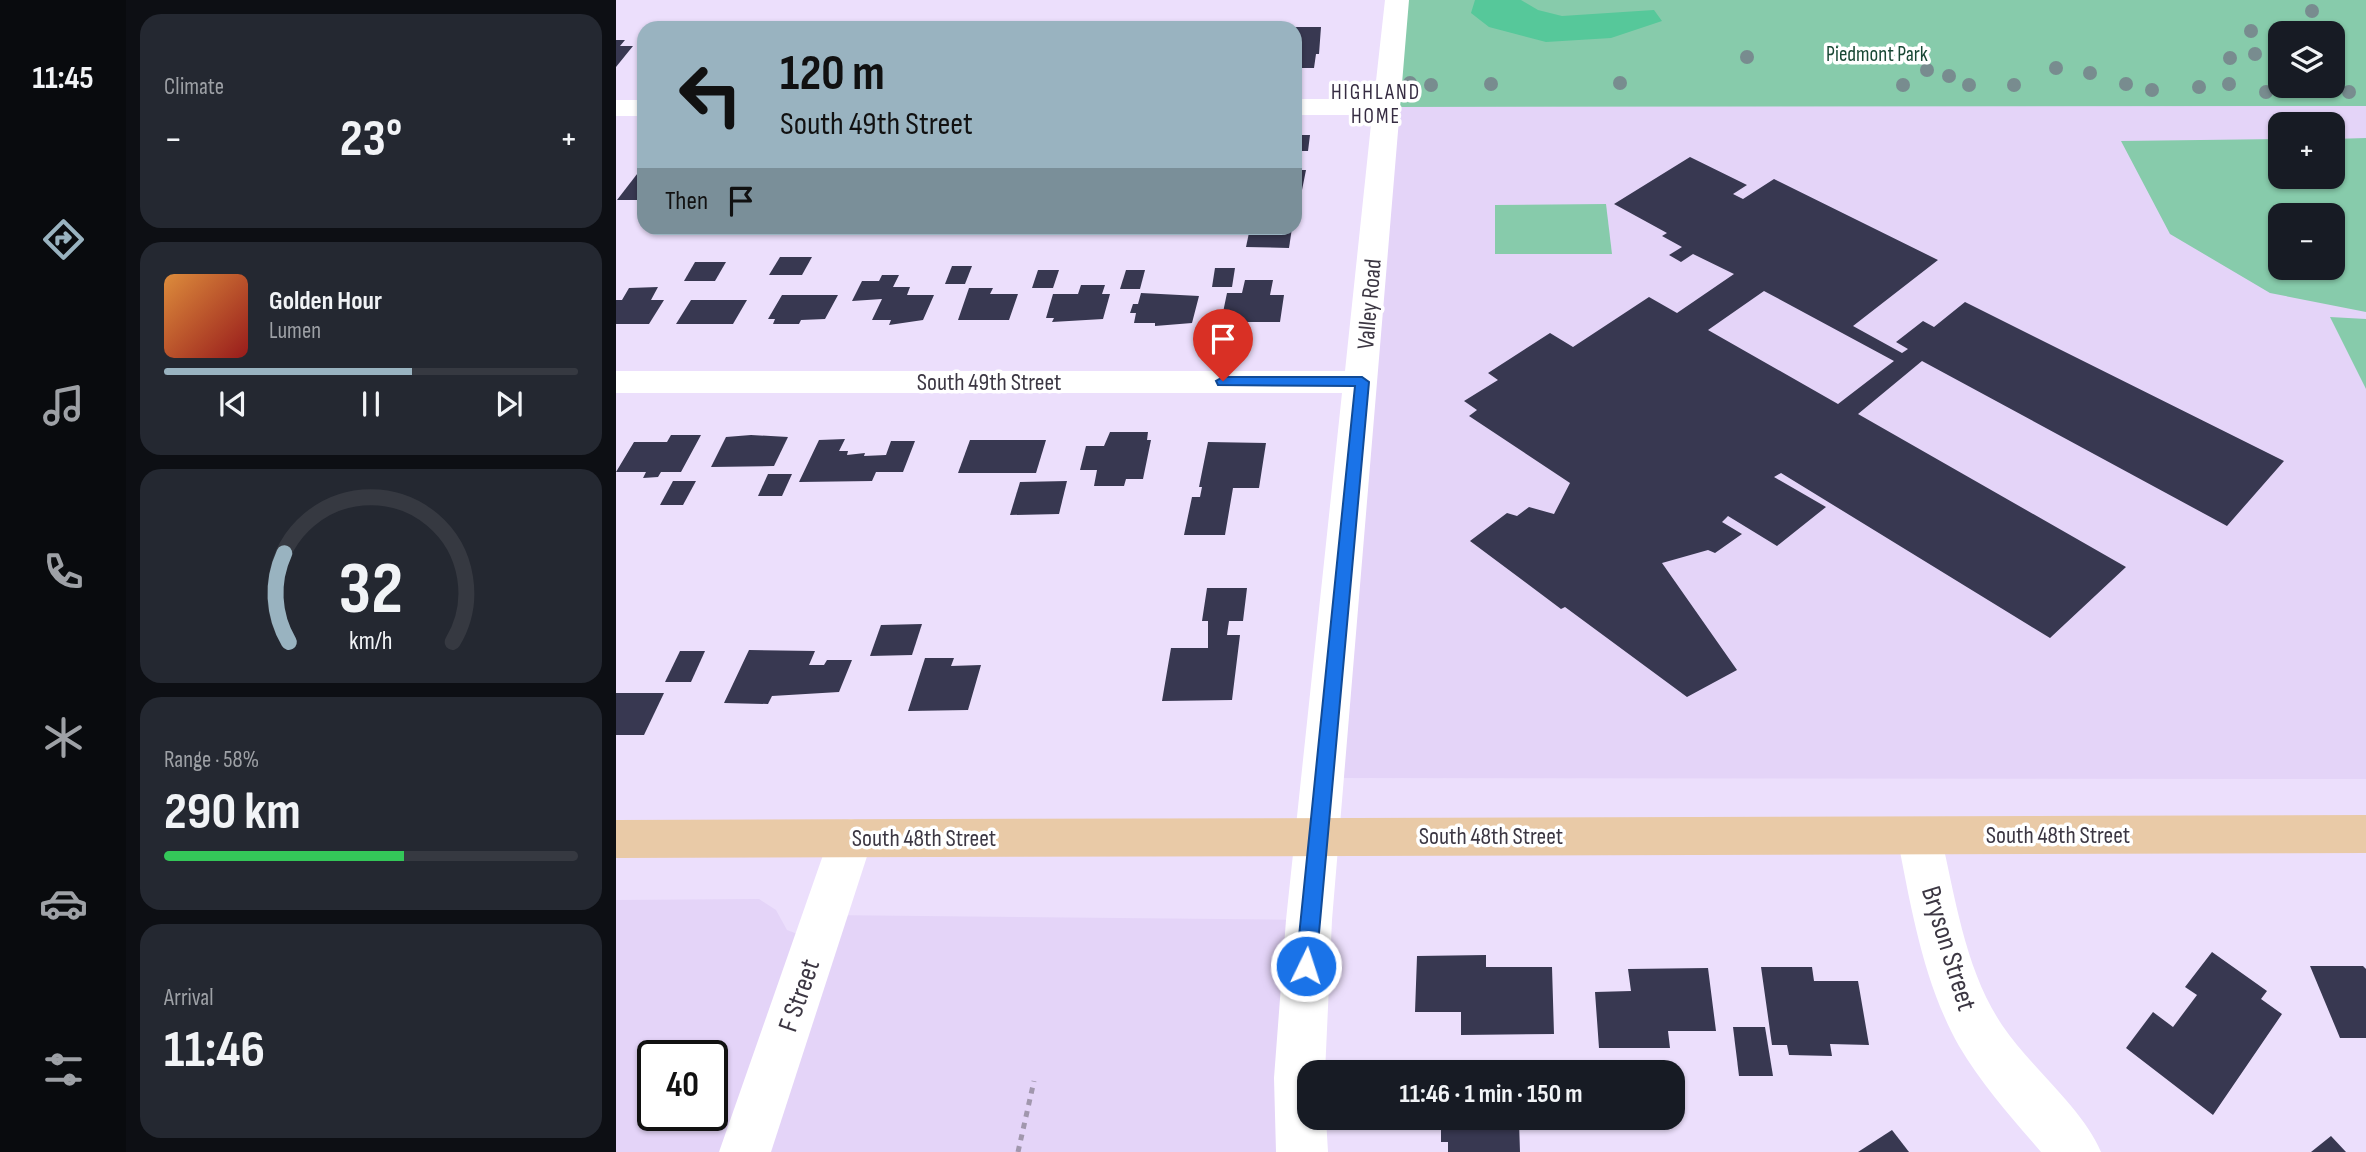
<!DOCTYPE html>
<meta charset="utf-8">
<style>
body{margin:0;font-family:"Sofia Sans Condensed",sans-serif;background:#242831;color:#f1f3f6;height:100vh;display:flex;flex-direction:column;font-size:26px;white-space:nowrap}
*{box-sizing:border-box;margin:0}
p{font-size:23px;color:#9ea1a6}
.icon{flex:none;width:38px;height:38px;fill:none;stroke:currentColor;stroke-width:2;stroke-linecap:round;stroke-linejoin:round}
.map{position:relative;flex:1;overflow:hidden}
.side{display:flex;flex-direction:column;gap:14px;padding:14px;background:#0d0f14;width:490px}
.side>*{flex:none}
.banner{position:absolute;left:21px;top:21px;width:665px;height:214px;border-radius:21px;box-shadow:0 2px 5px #0004;background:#99b3c0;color:#111;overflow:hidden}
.buttons{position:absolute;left:1652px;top:21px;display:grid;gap:14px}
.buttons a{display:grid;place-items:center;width:77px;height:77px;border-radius:14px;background:#171b24;box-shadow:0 2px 5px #0004;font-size:35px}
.speed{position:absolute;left:21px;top:1040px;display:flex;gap:14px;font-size:35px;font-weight:700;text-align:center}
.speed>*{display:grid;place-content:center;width:91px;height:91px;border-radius:50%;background:#171b24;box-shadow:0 2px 5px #0004;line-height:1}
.speed .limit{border:4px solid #111;border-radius:10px;background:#fff;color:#111}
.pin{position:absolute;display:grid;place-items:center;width:60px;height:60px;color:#fff;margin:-72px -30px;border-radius:50% 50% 50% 0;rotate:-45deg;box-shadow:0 0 7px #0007}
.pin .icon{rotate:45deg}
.me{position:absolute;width:77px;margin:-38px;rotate:4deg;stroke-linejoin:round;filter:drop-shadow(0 0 5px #0008)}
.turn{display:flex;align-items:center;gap:24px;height:147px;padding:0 28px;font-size:32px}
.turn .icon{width:91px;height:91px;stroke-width:2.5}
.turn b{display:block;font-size:49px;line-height:60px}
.then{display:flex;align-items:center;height:66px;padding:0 28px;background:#0003;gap:14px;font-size:26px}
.big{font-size:52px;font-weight:700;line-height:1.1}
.side .tile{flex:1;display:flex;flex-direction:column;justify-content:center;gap:10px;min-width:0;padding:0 24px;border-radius:21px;background:#242831}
.side .dial{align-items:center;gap:0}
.dial svg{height:182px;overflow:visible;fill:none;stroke:#363941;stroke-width:7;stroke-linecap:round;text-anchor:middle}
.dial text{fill:#f1f3f6;stroke:none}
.song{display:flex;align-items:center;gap:21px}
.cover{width:84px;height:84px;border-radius:10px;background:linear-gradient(135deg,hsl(30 70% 55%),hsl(0 70% 35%))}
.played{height:7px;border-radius:4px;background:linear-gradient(90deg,#99b3c0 60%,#363941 60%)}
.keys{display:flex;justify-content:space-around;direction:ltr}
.heat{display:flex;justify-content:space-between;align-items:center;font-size:38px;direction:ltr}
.charge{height:10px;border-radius:5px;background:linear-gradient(90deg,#34c759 58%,#363941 0)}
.trip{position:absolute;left:681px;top:1060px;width:388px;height:70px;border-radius:21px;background:#171b24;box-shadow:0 2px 5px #0004;font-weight:700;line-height:70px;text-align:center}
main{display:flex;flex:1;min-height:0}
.tab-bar{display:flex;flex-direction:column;width:126px;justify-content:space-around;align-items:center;background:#090b0e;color:#9ea1a6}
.tab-bar .icon{width:49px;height:49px}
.tab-bar .selected{color:#99b3c0}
.tab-bar b{font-size:32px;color:#f1f3f6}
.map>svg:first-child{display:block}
.built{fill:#e4d4f8;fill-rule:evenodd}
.green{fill:#87cbab;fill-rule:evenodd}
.forest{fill:#56c89a}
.building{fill:#383851;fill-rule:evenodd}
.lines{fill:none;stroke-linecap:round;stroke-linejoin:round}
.path{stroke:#a197ad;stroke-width:5;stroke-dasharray:6 6;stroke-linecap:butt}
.minor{fill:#fff;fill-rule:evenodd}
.major{fill:#e9caa7;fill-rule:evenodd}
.tree{fill:#788c8f}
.route{fill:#1a73e8;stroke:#114b97;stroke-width:2}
.labels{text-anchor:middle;stroke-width:7;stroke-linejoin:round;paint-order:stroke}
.far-park-label{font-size:21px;fill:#194835;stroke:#fff}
.far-neighbourhood-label{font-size:21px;letter-spacing:2px;fill:#362c42;stroke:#fff}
.street-label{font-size:24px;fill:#3c3743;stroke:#fff}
.near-street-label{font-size:28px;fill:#3c3743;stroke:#fff}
</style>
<main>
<nav class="tab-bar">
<b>11:45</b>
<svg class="icon selected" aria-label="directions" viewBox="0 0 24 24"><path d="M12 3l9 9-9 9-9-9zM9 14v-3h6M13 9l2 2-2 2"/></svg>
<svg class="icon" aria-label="music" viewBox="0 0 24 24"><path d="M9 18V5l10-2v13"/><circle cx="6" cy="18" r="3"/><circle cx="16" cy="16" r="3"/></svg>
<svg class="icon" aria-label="phone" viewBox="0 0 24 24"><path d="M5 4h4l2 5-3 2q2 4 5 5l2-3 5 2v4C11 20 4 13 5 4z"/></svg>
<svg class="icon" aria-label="climate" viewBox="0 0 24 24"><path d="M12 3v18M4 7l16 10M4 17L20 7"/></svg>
<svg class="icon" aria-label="car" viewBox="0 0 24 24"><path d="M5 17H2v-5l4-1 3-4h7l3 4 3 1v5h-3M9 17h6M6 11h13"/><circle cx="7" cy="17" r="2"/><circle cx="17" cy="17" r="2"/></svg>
<svg class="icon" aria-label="filters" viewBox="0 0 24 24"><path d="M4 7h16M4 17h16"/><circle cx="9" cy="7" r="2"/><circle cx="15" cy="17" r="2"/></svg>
</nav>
<section class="side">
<div class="tile"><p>Climate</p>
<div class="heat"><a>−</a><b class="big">23°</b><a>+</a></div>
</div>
<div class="tile">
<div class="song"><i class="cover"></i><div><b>Golden Hour</b><p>Lumen</p></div></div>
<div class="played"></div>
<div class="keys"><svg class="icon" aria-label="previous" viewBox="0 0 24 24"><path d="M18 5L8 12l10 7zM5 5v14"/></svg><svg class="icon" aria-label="pause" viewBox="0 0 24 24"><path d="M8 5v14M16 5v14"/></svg><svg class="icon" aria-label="next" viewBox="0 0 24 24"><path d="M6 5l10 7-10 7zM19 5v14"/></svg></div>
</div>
<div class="tile dial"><svg viewBox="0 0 100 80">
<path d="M14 69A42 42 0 1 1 86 69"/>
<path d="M14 69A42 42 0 0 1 12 30" stroke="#99b3c0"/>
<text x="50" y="56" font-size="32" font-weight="700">32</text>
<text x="50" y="72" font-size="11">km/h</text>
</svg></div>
<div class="tile"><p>Range · 58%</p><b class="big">290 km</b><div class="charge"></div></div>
<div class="tile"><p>Arrival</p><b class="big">11:46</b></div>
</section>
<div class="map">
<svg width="1750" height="1152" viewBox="0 0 1750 1152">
<rect width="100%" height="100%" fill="#ecdffc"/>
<g class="built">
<path d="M1750,106V779L707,778L771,107ZM1664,124H1717V177H1664ZM1664,215H1717V268H1664Z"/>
<path d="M143,899L160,910L171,930L200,941L210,915L693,920L686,1152H0V900ZM37,1055H96V1115H37Z"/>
</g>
<g class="green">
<path d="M781,0H1750V106L771,107ZM1664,33H1717V86H1664Z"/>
<path d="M1750,138V312L1654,293L1554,234L1505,141L1664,139V177H1717V139ZM1717,215V268H1664V215Z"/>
<path d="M990,204L996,254H879V205Z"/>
<path d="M1714,317L1750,319V389Z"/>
</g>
<path class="forest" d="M859,0H905L922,10L946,16L1038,10L1046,21L995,38L930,42L873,27L855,13Z"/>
<g class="building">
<path d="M679,27H705L703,54H700L698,68H679Z"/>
<path d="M0,40H9L4,46H17L0,67Z"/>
<path d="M679,135H694L692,151H685L681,170H690L685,195H679Z"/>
<path d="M1074,157L1131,185L1117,194L1127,199L1158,179L1322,260L1237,326L1286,353L1292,349L1280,342L1307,321L1318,327L1349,302L1668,461L1611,526L1306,361L1242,414L1510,567L1434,638L1165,473L1158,477L1210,507L1161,546L1112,516L1106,522L1126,534L1099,553L1092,550L1046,563L1121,670L1071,697L949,607L945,609L854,541L891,513L901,516L913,507L938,514L954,483L853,416L861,410L848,401L882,380L872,373L934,333L957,347L1033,297L1061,313L1118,274L1077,254L1065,262L1053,255L1066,247L1046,236L1051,233L998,204ZM1148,291L1278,361L1222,404L1092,330Z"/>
<path d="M28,165V191L21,200H1Z"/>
<path d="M634,228H676L673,248L630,247Z"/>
<path d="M164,257H196L186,275H153Z"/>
<path d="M79,262H110L99,281H68Z"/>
<path d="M336,266H356L349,284H329Z"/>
<path d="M599,268H619L616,287H596Z"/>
<path d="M422,270H443L437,288H416Z"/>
<path d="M510,270H529L524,289H504Z"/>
<path d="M266,275H283L277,287H294L291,295H318L307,320L273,325L275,320H256L266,299L236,301L246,281H263Z"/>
<path d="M629,280H657L654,295H668L664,322H605L611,293H626Z"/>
<path d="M465,285H489L486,294H494L487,319L436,322L438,318H430L437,294H462Z"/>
<path d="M42,287L35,300H48L33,324H0V300H6L13,288Z"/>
<path d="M353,288H377L374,294H402L393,320H342Z"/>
<path d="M525,293L583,296L576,323L539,326V323H518L520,313H514L517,304H522Z"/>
<path d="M166,295H222L209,319L185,320L183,324H157L159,319H152Z"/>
<path d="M75,300H131L117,324H60Z"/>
<path d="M494,432H532L531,440H535L527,479H510L508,486H478L481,470H464L470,446H488Z"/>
<path d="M55,435H85L65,472H45L42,477L27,478L30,472H0L18,442H51Z"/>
<path d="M135,435L172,437L158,466L95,467L110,437Z"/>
<path d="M229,439L223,451H232L231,455L249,453L248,456L270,455L275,441H299L287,472H260L256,481L183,482L203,440Z"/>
<path d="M354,440H430L420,473H342Z"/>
<path d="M592,442L650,443L643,488H617L609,535H568L576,497H584L586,487H583Z"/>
<path d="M152,474H176L166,496H142Z"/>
<path d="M57,481H80L67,505H44Z"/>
<path d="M451,481L443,514L394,515L404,482Z"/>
<path d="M591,588H631L627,621H613L611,635H624L616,700L546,701L555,648H592V621H586Z"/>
<path d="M306,624L296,655L254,656L265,625Z"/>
<path d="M133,650L199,651L193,665H208L211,660H236L223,692L156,696L152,704L108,703Z"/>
<path d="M64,651H89L75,682H49Z"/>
<path d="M309,658H338L335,666L365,665L352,710L292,711Z"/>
<path d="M0,693H48L28,735H0Z"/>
<path d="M1596,952L1651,991L1645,999L1666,1014L1597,1115L1510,1048L1537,1012L1557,1027L1581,995L1569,987Z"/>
<path d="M870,955V967H936L938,1034L845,1035V1012H799L801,956Z"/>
<path d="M1694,966H1747L1750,969V1038H1724Z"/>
<path d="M1145,967H1196L1198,981H1242L1253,1045L1214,1044L1216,1056L1173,1055L1171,1045H1156Z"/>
<path d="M1092,968L1100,1031H1052L1054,1048H983L979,992L1015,991L1012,969Z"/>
<path d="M1117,1027H1149L1157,1076H1123Z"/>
<path d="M825,1118H882V1122L903,1121L904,1152H832V1142H825Z"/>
<path d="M1276,1130L1293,1152H1242Z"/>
<path d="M1715,1136L1730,1152H1695Z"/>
</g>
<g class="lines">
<path class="path" d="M402,1152L418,1081"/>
<g class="minor">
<path d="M769,0H793L716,920L709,1073H693V1118H710L712,1152H660L658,1078L670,920L726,393H0V371H729L756,115H679V99H758Z"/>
<rect x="0" y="100" width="28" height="16"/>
<path d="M1303,817L1319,822L1325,836C1340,900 1349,969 1386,1025C1415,1068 1466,1107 1485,1152H1425C1396,1118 1366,1085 1343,1046C1307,982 1295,907 1281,836L1287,822Z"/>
<path d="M235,819L251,824L257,838L155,1152H103L213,838L219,824Z"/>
</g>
<path class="major" d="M1750,815V853L0,858V820Z"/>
</g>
<g class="tree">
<circle cx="1696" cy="11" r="7"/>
<circle cx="1635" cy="31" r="7"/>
<circle cx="1639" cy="54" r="7"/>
<circle cx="1131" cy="57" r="7"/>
<circle cx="1614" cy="58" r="7"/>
<circle cx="1440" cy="68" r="7"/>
<circle cx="1311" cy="70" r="7"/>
<circle cx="1474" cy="73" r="7"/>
<circle cx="1333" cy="76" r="7"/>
<circle cx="794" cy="83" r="7"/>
<circle cx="1004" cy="83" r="7"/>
<circle cx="875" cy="84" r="7"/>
<circle cx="1510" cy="84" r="7"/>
<circle cx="1613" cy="84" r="7"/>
<circle cx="815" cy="85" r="7"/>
<circle cx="1287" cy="85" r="7"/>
<circle cx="1353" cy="85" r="7"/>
<circle cx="1398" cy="85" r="7"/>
<circle cx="1583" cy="87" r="7"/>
<circle cx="1536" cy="90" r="7"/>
<circle cx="1650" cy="92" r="7"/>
<circle cx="1733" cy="92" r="7"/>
</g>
<path class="route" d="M607,377H746L753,382L700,966L697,973L690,975L683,973L680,966L739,386L602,385L600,381Z"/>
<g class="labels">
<g class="far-park-label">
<text x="1261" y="61">Piedmont Park</text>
</g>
<g class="far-neighbourhood-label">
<text x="760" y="99">HIGHLAND<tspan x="760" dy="24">HOME</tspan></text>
</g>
<g class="street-label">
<text transform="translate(753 304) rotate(-85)" y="8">Valley Road</text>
<text x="373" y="390">South 49th Street</text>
<text x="1442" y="843">South 48th Street</text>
<text x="875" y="844">South 48th Street</text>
<text x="308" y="846">South 48th Street</text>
</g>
<g class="near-street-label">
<text transform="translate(1334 948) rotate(73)" y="10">Bryson Street</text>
<text transform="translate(182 995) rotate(-71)" y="10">F Street</text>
</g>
</g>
</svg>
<div class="buttons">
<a><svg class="icon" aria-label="layers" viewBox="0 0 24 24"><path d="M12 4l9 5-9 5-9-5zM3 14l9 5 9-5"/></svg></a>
<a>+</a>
<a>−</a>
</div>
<div class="speed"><div class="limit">40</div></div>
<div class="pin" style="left:607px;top:381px;background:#d93025"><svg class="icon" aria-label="arrive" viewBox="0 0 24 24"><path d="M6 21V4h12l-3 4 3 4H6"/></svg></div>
<svg class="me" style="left:690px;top:966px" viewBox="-20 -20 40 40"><circle r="17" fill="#1a73e8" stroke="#fff" stroke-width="3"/><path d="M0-11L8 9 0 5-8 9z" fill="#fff"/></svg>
<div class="trip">11:46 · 1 min · 150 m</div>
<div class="banner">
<div class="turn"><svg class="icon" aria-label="left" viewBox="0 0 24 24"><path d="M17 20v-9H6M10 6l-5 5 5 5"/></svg><div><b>120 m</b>South 49th Street</div></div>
<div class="then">Then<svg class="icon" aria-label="arrive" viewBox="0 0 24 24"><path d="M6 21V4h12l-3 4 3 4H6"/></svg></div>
</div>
</div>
</main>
